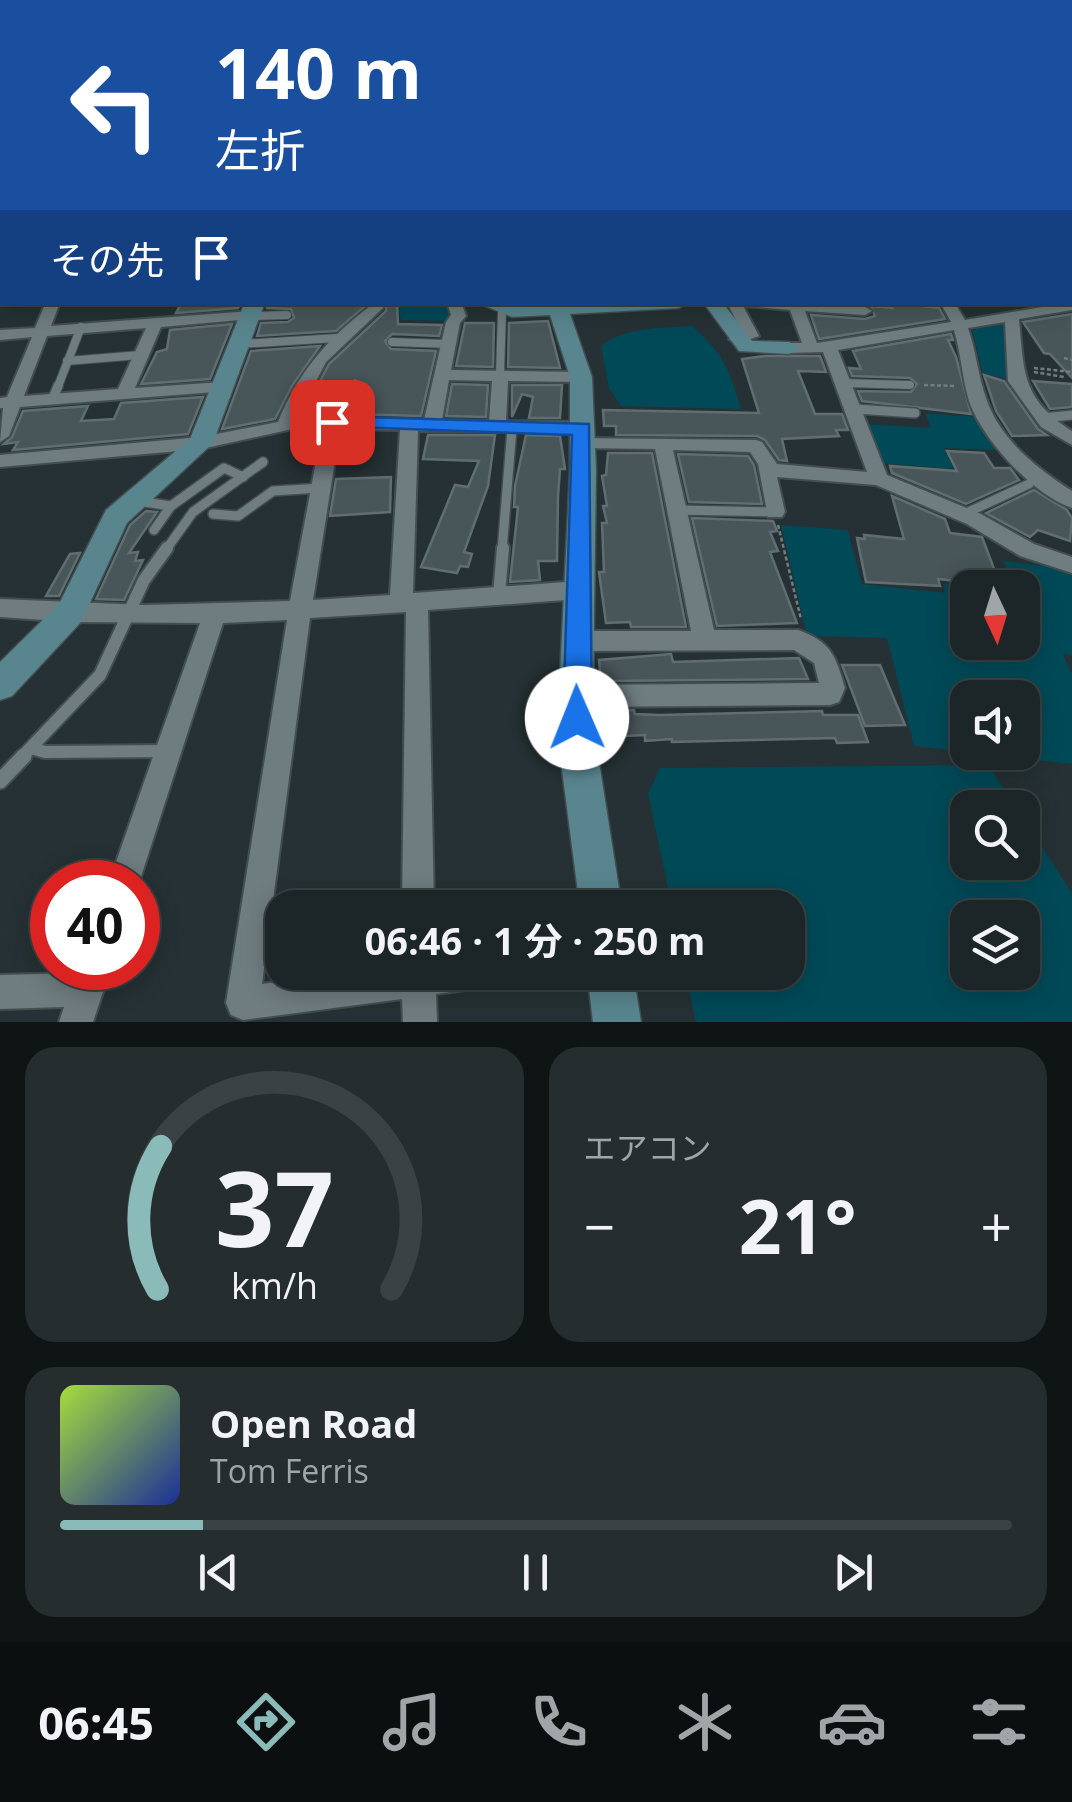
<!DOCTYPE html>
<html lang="ja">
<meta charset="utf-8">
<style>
body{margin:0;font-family:"Open Sans","Noto Sans JP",sans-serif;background:#252d2f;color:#f1f3f6;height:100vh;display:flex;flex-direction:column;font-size:38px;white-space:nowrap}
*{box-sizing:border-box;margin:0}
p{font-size:32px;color:#a0a5a7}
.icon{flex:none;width:55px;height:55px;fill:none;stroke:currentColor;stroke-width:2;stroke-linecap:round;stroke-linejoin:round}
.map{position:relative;height:1022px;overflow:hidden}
.details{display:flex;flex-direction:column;gap:25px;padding:25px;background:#0f1415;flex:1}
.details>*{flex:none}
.hud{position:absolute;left:0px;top:0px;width:1072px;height:305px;box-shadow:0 5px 25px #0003,0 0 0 2px #3a4244;background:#1a4fa0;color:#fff;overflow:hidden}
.needle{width:65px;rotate:176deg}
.tools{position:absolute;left:950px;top:570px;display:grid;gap:20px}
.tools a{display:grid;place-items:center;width:90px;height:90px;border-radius:20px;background:#1c2527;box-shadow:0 5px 25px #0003,0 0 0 2px #3a4244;font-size:50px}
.speed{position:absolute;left:30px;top:860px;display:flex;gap:20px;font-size:50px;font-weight:700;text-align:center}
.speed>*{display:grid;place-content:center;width:130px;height:130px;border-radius:50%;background:#1c2527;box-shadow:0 5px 25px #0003,0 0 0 2px #3a4244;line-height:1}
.speed .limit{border:15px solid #d22;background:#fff;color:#111}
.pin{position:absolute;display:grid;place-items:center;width:85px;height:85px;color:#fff;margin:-42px;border-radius:20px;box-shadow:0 5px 15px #0006}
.me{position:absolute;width:110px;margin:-55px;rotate:359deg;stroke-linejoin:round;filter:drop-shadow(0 0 8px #0008)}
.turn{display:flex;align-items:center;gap:35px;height:210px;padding:0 50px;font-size:45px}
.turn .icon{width:130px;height:130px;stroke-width:2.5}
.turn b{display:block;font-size:70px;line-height:85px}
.then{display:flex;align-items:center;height:95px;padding:0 50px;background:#0003;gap:20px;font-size:38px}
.big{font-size:75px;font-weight:700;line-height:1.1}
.details .card{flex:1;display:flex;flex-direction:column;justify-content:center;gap:15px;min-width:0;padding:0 35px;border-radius:30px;background:#252d2f}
.details .dial{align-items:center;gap:0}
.dial svg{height:260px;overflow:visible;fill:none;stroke:#3a4244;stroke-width:7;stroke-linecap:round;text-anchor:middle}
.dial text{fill:#f1f3f6;stroke:none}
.song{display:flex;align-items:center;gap:30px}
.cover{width:120px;height:120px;border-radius:15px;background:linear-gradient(135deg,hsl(80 70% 55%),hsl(230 70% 35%))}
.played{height:10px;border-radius:5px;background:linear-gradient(90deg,#8bbbb9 15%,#3a4244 15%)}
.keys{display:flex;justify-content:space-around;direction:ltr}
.heat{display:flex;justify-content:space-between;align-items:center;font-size:55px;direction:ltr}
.details .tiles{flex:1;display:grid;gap:25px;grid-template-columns:1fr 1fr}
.card:last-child{grid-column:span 2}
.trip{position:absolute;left:265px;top:890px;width:540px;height:100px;border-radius:30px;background:#1c2527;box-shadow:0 5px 25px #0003,0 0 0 2px #3a4244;font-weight:700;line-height:100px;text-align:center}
.tabs{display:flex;height:160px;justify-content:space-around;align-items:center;background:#0b0f10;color:#a0a5a7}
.tabs .icon{width:70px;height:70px}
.tabs .selected{color:#8bbbb9}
.tabs b{font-size:45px;color:#f1f3f6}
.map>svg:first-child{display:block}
.green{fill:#004957;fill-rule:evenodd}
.building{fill:#485559;stroke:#606e71;stroke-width:2.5}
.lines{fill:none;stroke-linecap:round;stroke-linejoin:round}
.lane-far3-casing{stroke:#434e50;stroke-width:10}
.lane-far2-casing{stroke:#434e50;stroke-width:12}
.lane-far1-casing{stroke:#434e50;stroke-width:16}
.lane-casing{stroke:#434e50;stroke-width:19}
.street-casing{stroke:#434e50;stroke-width:4}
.secondary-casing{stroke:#434e50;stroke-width:3}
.path{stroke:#737d80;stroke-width:2.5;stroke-dasharray:4 2.5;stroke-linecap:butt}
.lane-far3{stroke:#6f7c80;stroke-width:8}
.lane-far2{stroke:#6f7c80;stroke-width:9}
.lane-far1{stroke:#6f7c80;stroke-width:12}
.lane{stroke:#6f7c80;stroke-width:15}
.street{fill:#6f7c80;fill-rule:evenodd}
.secondary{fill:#59858f;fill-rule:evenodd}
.route{fill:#1a73e8;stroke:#114b97;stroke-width:2.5}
</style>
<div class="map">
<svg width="1072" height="1022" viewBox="0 0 1072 1022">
<rect width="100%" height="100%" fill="#253134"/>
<g class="green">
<path d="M396,303H449L453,316L447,321L401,320Z"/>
<path d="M1004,324L1008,325L1010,379L983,374L972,330Z"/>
<path d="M692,326C724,354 729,369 741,409L621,406L609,388L601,346C623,327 662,328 692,326Z"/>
<path d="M925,413L976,417L997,450L944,448L954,469L880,463L867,424L931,428Z"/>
<path d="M781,525L848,530L862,584L945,593L943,584L979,587L968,588V642H1022V588L1014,587L1003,561L1057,567L1072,572V655L1063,654L1072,673V764L971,753L1022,752V698H968L967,752L914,746L887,638L807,636Z"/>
<path d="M988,765L1016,807L968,808V862H1022L1023,818L1072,893V1022H696L685,973L788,972V908L672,907L648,793L660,768ZM968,918H1022V972H968Z"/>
</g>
<g class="building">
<path d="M182,302H241L238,308L176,313Z"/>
<path d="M268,302H364L365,306L336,331L257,336L261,323L288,322L294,318L291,309L267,308Z"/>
<path d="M386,302H397L398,324L442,325L439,336L392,334L385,341L391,349L436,351L421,416L347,414L363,390L362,384L355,380L327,415L303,414L329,364L386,311Z"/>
<path d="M888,302L939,308L945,319L819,339L811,315L865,319L875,316L871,306L892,308Z"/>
<path d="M1072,314V378L1050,354L1044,353L1023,322Z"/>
<path d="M548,321L560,368L508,367L509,323Z"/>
<path d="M465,323H494L493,367L456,366Z"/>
<path d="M232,324L210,379L141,384L157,352L167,349L170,330Z"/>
<path d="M951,334L953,340H948L956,357L971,414L862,401L858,391L911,392L917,384L910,378L852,376L849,368L861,369L853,351Z"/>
<path d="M320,346L292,386L275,419L222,429L251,351Z"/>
<path d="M765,356H820L826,372L798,371L815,414H842L848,430H836L839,436L782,439L787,461L779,460L765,440L757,436L616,435V426H604L603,410L759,413L742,359Z"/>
<path d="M984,375L1004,381L1038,429L1047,435L1012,436L996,411Z"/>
<path d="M1033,381L1072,384V407L1050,409Z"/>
<path d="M452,384L488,385L486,417L446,416Z"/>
<path d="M512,385H562L560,418H529L533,397L522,394L512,417Z"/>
<path d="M203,397L188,434L13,450L18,442L4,444L12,437L23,411L88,406L81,421L114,419L121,403Z"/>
<path d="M428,435H495L488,486L464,552L472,554L468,567L460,566L457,573L421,567L455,485L468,487L479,461L423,459Z"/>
<path d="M526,435L560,436L565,469H560L558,497L557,561H538L540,580L510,582L518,507H514L515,486Z"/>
<path d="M947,451L984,453L994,468H1010L1019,480L966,504L892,473L890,466L957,471Z"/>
<path d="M608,453H652L686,627H631L630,622L606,623L599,572H604L602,523H607L603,506H607L602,476L606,475Z"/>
<path d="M678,454L748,456L754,465L762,504L689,502Z"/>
<path d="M391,477L390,512L330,516L336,479Z"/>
<path d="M1034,490L1067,510L1072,518L1070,541L1038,530L1030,537L986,513Z"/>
<path d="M892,496L945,519L950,533L982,537L996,574L978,572L984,584L938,579L940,586L866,582L857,538L865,539L864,535L904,539Z"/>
<path d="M146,511L157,512L129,553L138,552L135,561L143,560L124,600L96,599L130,525Z"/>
<path d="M692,518L773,521L777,531L770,532L778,551L770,552L797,623L717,626Z"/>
<path d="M80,553L59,596H46L70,554Z"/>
<path d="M671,654L673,662L799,658L808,679L601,681L599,660Z"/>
<path d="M842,665H880L905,725L865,726Z"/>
<path d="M634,710L635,714L659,715L822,711L823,715H858L868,742L837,743L835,738L672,742V739L645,741V735L607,737L603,711Z"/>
</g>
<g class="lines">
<defs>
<g id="lane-far3">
<path d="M251,316L287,315"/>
<path d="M392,342L449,344"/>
<path d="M241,344L336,338"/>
<path d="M67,361L140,355"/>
<path d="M500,375L502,310"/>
<path d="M845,383L910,385"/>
<path d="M57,389L81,327"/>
</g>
<g id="lane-far2">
<path d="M53,398L58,386"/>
<path d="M856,409L915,413"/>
<path d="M1043,418L1072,415"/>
<path d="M332,422L355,388"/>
<path d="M137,501L171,506"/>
<path d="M677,510L775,512"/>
<path d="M213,514L238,516L273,491L320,488"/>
<path d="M964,514L1029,484"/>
<path d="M154,530L171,506L224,468L243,477"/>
<path d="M165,551L193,512L263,462"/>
<path d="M502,551L512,428"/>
</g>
<g id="lane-far1">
<path d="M499,595L503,548"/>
<path d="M31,748L45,752L167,751"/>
<path d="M21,758L100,675L144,580L167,548"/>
</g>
<path id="lane" d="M0,781L24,756"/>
<g id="street">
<rect x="1070" y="160" width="2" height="6"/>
<rect x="0" y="207" width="2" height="6"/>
<path d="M1070,225L1072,226V234L1070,233Z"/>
<path d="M2,229V243L0,244V230Z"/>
<rect x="0" y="282" width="2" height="8"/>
<path d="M46,302H60L51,326L251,311L258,315L251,319L161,327L135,388L222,382L228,383V391L20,407L9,436L0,442L3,408H0V398L7,397L32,337L0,340V330L35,328ZM146,328L118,389L24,396L47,336Z"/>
<path d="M368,302H382L383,308L326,362L297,418L424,420L446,322L451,315L447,302H461L466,316L460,323L451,370L581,372L589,377L581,382L508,381L506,421L582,422L588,424L591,428L588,432L418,431L413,593L579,581L587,584L590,590L587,596L579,599L428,610L434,908H402L406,612L310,618L262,984L348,972H496L492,984L480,988L436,994L437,1022H403L402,999L243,1020L231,1015L226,1003L287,620L223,623L138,886V882H109L200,623L72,622L0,617V599L145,605L290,601L322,429L297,428L201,449L0,467V455L201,437L278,422C298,373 327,339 369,307ZM449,380L492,381L489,421L442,420ZM340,429L400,430L390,595L313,600Z"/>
<path d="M727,302L865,307L872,311L865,315L805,311L817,343L951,322L940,302H954L965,320L1072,302V310L1019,319C1024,373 1022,399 1072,431V445L1041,427L1008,381L1005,322L968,328C976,351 978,375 986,398C1000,440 1037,468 1072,491V508C1033,495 982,439 969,401C962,378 961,353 954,330L838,350L887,475L981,514L1034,544L1072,557V573L1020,556L967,524L876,485L777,477L785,512L782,517H768L758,464L750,452L673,450L714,630H798C832,642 836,657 845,688L839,702L830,705L576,707L567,704L563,696L567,688L576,685L819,683L814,663L794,650L576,651L568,648L564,641L568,634L576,631H691L655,449L583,448L577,446L574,442L577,438L756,440L762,442L777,464L867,472L823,352L789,353L781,348L789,343H802L790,310L743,306L759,336L737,344L729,339L742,333Z"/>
<path d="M79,968H111L93,1022H59L64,1007L0,1009V975L77,973Z"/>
</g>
<g id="secondary">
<rect x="0" y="181" width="2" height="8"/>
<rect x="1070" y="184" width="2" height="8"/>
<path d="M245,302H265L213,443L127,523L81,622L12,696L0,700V662L59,604L106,510L190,439Z"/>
<path d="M476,302H688L679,308L570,314L592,377L596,470L593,696L599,762L622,908H580L561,762L559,696L570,470V377L550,315L512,317Z"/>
<path d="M703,302H722L752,341L789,342L800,348L789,354L739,351Z"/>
<path d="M587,972H633L641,1022H593Z"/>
</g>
</defs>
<use href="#lane-far3" class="lane-far3-casing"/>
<use href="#lane-far2" class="lane-far2-casing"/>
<use href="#lane-far1" class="lane-far1-casing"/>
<use href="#lane" class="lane-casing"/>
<use href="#street" class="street-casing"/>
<use href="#secondary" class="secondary-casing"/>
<g class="path">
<path d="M1064,358L1072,360"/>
<path d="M1034,368L1072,372"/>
<path d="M1034,372L1064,377"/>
<path d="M924,385L956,386"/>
<path d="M778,525L801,619"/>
</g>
<use href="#lane-far3" class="lane-far3"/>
<use href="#lane-far2" class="lane-far2"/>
<use href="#lane-far1" class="lane-far1"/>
<use href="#lane" class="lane"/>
<use href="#street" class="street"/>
<use href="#secondary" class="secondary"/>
</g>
<linearGradient id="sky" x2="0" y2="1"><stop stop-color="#141b1d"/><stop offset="0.53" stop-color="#404e5c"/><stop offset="1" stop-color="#404e5c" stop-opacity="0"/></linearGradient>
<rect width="1072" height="304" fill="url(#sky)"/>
<path class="route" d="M332,416L589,424L592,718L588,727L577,731L567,727L563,718L572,435L325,426L322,422Z"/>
</svg>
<div class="tools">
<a><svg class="needle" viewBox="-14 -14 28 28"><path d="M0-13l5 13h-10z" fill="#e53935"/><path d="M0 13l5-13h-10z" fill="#a0a5a7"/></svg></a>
<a><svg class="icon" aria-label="sound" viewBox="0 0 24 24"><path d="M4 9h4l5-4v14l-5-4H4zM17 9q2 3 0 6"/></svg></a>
<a><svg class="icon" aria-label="search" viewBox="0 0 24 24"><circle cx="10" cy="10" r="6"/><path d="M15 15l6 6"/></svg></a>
<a><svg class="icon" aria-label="layers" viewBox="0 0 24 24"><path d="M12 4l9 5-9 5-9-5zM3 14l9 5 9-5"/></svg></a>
</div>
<div class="speed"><div class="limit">40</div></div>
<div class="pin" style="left:332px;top:422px;background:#d93025"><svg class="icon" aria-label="arrive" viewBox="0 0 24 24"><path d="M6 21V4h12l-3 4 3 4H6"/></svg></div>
<svg class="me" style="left:577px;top:718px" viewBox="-20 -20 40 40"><circle r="19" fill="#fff"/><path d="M0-13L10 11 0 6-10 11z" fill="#1a73e8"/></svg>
<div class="trip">06:46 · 1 分 · 250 m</div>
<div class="hud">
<div class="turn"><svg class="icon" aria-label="left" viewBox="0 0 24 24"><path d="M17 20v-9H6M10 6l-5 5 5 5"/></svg><div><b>140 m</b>左折</div></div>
<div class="then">その先<svg class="icon" aria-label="arrive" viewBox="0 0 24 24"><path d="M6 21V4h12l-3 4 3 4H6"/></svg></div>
</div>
</div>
<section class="details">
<div class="tiles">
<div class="card dial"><svg viewBox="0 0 100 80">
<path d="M14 69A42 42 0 1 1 86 69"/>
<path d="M14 69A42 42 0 0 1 15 25" stroke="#8bbbb9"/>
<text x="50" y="56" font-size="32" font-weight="700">37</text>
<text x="50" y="72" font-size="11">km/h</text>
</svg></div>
<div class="card"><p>エアコン</p>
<div class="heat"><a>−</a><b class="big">21°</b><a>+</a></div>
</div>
<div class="card">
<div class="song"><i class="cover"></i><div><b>Open Road</b><p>Tom Ferris</p></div></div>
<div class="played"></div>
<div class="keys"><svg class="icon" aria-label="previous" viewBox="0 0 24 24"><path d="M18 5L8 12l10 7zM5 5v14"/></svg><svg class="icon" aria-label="pause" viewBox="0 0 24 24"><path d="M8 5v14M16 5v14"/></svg><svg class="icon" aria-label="next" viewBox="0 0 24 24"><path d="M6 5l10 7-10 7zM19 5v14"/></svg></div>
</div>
</div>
</section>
<nav class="tabs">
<b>06:45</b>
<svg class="icon selected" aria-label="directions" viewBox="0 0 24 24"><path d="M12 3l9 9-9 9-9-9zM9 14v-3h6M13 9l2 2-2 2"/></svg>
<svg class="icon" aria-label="music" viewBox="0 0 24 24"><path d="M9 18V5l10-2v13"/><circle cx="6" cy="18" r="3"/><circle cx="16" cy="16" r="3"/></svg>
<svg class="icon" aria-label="phone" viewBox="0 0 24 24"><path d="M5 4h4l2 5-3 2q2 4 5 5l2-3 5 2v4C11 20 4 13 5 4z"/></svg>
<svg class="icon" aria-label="climate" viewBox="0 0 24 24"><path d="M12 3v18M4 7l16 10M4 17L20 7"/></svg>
<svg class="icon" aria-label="car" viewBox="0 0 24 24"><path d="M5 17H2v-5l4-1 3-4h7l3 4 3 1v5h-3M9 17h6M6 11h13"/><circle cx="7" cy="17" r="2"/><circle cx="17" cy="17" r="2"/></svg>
<svg class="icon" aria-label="filters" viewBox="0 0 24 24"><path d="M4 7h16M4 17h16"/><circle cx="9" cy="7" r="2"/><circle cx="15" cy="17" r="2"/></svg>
</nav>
